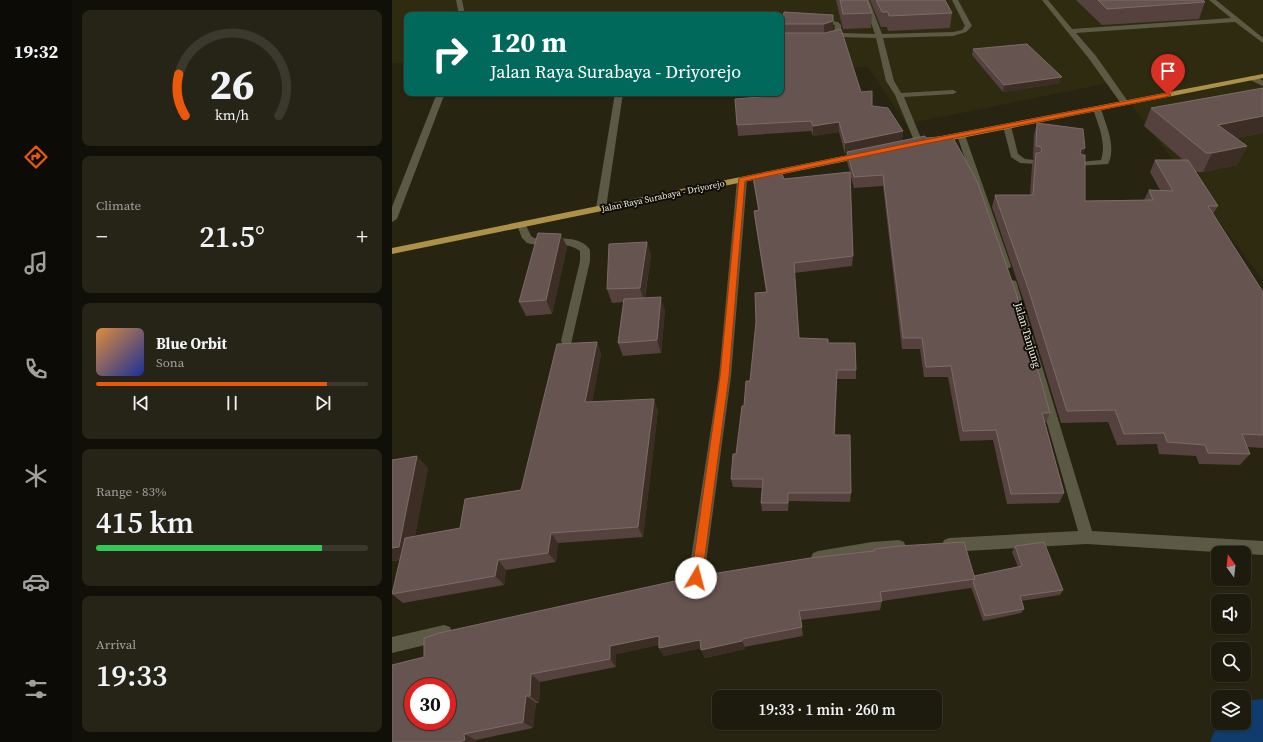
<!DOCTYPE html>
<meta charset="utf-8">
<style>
body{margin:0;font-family:"Source Serif 4",serif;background:#252417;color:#f1f3f6;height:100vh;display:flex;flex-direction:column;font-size:15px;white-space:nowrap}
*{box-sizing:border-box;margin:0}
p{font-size:13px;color:#a0a19e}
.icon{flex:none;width:22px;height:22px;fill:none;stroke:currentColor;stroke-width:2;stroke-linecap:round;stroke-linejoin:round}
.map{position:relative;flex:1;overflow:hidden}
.panel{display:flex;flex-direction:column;gap:10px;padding:10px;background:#100f08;width:320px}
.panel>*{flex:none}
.guide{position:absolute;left:12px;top:12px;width:380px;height:84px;border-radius:8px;box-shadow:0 1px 3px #0004,0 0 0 1px #3b392e;background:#00695c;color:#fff;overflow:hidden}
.needle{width:26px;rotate:345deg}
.fabs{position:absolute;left:819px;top:546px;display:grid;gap:8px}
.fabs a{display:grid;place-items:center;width:40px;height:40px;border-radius:8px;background:#1d1b0e;box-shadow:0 1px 3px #0004,0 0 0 1px #3b392e;font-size:20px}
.speed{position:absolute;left:12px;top:678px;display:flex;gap:8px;font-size:20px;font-weight:700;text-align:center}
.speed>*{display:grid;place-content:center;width:52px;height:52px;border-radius:50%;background:#1d1b0e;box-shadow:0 1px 3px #0004,0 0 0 1px #3b392e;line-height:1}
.speed .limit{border:6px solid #d22;background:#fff;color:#111}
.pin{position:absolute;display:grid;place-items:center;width:34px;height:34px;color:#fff;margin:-41px -17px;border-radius:50% 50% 50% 0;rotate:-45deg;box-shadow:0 0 4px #0007}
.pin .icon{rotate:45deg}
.me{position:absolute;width:44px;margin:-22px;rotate:8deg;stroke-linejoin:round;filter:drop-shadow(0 0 3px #0008)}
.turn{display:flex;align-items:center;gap:14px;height:84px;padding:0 20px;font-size:18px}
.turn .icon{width:52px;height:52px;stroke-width:2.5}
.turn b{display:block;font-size:28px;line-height:34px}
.big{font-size:30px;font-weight:600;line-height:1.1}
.panel .widget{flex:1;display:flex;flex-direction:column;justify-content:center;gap:6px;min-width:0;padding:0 14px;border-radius:8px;background:#252417}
.panel .dial{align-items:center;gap:0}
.dial svg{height:104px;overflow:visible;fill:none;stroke:#3b392e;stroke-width:7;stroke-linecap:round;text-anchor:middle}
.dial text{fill:#f1f3f6;stroke:none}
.song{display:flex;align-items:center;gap:12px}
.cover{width:48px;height:48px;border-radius:6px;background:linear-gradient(135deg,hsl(30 70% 55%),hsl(230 70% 35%))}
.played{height:4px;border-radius:2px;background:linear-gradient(90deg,#ea580c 85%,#3b392e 85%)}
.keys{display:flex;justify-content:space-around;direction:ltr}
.heat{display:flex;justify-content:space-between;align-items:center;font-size:22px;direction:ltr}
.charge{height:6px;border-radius:3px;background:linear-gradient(90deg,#34c759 83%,#3b392e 0)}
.trip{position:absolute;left:320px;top:690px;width:230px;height:40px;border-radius:8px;background:#1d1b0e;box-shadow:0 1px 3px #0004,0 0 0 1px #3b392e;font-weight:600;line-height:40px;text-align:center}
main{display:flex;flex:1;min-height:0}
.tabs{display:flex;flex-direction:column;width:72px;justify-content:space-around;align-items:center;background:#0c0b06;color:#a0a19e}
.tabs .icon{width:28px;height:28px}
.tabs .active{color:#ea580c}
.tabs b{font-size:18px;color:#f1f3f6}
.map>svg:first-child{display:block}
.built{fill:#2f2b11}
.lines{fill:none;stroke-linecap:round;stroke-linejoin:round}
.river{fill:#0f3b6d;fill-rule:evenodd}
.lane{fill:#5c5945;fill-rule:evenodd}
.street{fill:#5c5945;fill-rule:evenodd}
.primary{fill:#ad9149;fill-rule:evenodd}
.wall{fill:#55423e}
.shaded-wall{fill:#3c2e25}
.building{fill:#665450;stroke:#7b6c66;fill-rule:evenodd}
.route{fill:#ea580c;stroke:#983908}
.labels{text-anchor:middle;stroke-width:4;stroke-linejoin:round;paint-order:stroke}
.far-street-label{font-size:9px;fill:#eeede1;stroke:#0f0d06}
.street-label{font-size:11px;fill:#eeede1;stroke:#0f0d06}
</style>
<main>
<nav class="tabs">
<b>19:32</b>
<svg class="icon active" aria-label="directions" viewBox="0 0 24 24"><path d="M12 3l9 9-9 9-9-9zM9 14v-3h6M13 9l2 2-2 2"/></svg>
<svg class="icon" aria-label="music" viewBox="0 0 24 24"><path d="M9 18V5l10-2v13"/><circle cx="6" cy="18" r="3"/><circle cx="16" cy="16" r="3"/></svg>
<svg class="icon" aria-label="phone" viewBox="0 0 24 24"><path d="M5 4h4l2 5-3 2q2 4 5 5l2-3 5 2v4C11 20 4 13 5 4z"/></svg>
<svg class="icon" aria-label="climate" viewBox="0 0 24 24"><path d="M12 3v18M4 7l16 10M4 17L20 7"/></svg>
<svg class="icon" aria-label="car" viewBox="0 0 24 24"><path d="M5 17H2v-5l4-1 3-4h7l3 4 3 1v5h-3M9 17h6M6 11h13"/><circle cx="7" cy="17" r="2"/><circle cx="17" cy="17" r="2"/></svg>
<svg class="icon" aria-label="filters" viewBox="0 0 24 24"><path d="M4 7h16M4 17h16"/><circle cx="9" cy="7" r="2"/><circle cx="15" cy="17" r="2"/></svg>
</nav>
<section class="panel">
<div class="widget dial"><svg viewBox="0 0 100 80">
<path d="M14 69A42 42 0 1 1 86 69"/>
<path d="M14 69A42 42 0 0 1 9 37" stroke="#ea580c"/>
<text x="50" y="56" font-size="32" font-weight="700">26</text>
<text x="50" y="72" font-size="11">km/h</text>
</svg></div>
<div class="widget"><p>Climate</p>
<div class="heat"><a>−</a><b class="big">21.5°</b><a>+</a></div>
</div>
<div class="widget">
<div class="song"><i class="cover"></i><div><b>Blue Orbit</b><p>Sona</p></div></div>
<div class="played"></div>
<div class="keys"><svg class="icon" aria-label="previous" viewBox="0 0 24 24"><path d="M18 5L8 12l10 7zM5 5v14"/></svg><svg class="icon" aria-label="pause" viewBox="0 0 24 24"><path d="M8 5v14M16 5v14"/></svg><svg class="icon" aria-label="next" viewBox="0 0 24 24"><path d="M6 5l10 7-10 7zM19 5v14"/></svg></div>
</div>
<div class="widget"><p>Range · 83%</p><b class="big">415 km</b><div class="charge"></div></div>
<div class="widget"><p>Arrival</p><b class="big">19:33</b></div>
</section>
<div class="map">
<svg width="871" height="742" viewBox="0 0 871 742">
<rect width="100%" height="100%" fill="#272412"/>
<path class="built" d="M0,0H871V280L722,82L514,124L476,67L389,66V15H15V63H0Z"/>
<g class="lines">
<path class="river" d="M871,699V742H818L826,723H852V703L860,700Z"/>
<g class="lane">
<path d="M64,0H70L73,15H67Z"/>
<path d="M471,0H477L490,34L561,32L570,30L573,26L560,0H566L580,26L574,32L561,36L491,38L502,81L509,93L561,90L565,92L561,94L512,97L531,143L530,145L527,146L523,143L503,95L494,81L484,38L446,37L438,40H434V38L442,34L443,25L426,23L423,21L426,19L446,22L449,25V33L483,34Z"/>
<path d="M650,0H656L680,29L839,18L817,0H824L871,38V43L843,22L684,33L704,56L737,103L733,105H730L698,60Z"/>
<path d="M858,76H864L871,81V86L858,80Z"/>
<path d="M223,93H231L214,208L209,211L204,208Z"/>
<path d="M702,107H708L709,109C714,125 725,148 716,164L686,166L685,164L686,162L709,160C715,144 706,124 701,109Z"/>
<path d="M612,124H615L619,126L626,154L633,159L644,160L645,162L644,164L628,163L619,157L611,126Z"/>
</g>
<g class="street">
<path d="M45,93H53L5,219L0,222V207Z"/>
<path d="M569,132L573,135L619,266L618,268H610L609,266L565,135Z"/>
<path d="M350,177L355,180L339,376L312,578L309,583L304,585L299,583L296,578L327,376L345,180Z"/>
<path d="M130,222L133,223L139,236L142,238C158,240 188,233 198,250V261L179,344L175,345L171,344L169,341L188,261V251C174,240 152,248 135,243L130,238L125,225Z"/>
<path d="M620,280L624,281L625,284L700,531L871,541V555L695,544L557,552L552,550L550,545L552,540L557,538L686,531L615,284L616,281Z"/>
<path d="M507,540L512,542L514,547L512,552L507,554L480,556L426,565L421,563L419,558L421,553L426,551L480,542Z"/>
<path d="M52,625L58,627L60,633L58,639L0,653V637Z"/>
</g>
<g class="primary">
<path d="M871,74V78L544,143L540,140L544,137Z"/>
<path d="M471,152L475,155L474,157L0,254V248Z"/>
</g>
</g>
<g class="wall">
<path d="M444,0H475L480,13L479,28L451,29Z"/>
<path d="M478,0H553L560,13L558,28L496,31L495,27H489Z"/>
<path d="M684,0H811L813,2L807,19L710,25Z"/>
<path d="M441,15V31L469,92L480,106L511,131L510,140L658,413L654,423H653L672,493L667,503L615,504L601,440L568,441L556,377H532L528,349H510L491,186L462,188L458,174L461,256L460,266L402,273L407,338L436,343L464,370V379H445L443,435L459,493L458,502L397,501L396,511H370L369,503L370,488L341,487L339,479L344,454L352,406L358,381L374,292L363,221L362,211L366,210L362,186L361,177L392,179L458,172L455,162V153L453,154L447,132L421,136L419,131L346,136L345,125L379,96L390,33V24Z"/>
<path d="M581,49L668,83L611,92L580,55Z"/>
<path d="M871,88V133L844,138L855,146L845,165L811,172H805L802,170L826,206L821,214L871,292V448L855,447L858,454L848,465L807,464L804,456L767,454L765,444L725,445L716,422L669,423L633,304L600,207L603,195H638L640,165L642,159L641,158L642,135L645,123L693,148L690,155L693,201L752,200L757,190H768L758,172L763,160H791L752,126L759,108Z"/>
<path d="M255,242L259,255L253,298L273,310L269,353L231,356L226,343L232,302L220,303L215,289Z"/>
<path d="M175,247L160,314L134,316L127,302Z"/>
<path d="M205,342L209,354L200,402L266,410L251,537L166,543L164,562L114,570L112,585L11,603L0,594L8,560L0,561V460L36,468L23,536L68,528L129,490Z"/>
<path d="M623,546L671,590L668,595L629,601L632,609L629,613L591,621L579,587V588L490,601L488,610L409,620L411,636L352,647L353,649L313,658L309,648L272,656L267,648V645L224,654V667L148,682L147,703H144L141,728L84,740V742H0V665L482,551V549L582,576L626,567L620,552Z"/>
</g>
<g class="shaded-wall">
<path d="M441,15V33L432,36V24Z"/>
<path d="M670,77L668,83L611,92L612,85Z"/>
<path d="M871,116V133L817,143L826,125Z"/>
<path d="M447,122V132L421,136V126Z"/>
<path d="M511,131L510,142L455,152V153L453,154V143Z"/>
<path d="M855,146L845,165L811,172L820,153Z"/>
<path d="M693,148L689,160L685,161L689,149Z"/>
<path d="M169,234L175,247L160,314L154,300Z"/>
<path d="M255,242L259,255L252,301L248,288Z"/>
<path d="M269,297L273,310L269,353L265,340Z"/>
<path d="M205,342L209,354L198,414L193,402Z"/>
<path d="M262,399L266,410L251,537L246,527Z"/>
<path d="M25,456L36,468L19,557L0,561V548Z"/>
<path d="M396,493L397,501L396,511Z"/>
<path d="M159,533L166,543L164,562L156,553Z"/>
<path d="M106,560L114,570L112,585L103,576Z"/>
<path d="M267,636L272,644L224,654V667L218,659V646Z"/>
<path d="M350,639L353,649L313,658L309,650Z"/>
<path d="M308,640L312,648L272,656L267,648Z"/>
<path d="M139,674L148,682L147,703L138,696Z"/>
<path d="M134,696L144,703L141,728L131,722Z"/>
<path d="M72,734L84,740V742H67Z"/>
</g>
<g class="building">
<path d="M448,0H475L480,13L451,14Z"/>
<path d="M484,0H553L560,13L497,16L496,12H490Z"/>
<path d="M706,0H811L813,2L715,9Z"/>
<path d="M392,12L441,15V21L432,24H390Z"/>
<path d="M449,29L469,92L480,91V106L496,108L511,131L453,143L447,122L421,126L419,121L345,125L343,99L379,96V93H389V33H433Z"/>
<path d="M635,44L670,77L612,85L581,49Z"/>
<path d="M871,88V116L826,125L855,146L820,153H814L759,108Z"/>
<path d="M645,123L691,129L693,148L689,149L688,153L690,155H693V201L761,200L757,190L781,191L763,160H796L826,206H816L871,292V435L850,434L858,454L816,453L813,445L775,442L772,433L732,434L723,410L675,411L637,291L603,195H641L644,153H647L650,151L649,147L644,146Z"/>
<path d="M533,136L534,138L560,136L585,181L624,293L658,413H650L672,493L619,494L604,430L571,431L559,366L534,367L530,338H511L491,175L462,177L455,152Z"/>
<path d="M458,172L461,256L402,263L407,338L436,339V343H463L464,370H445L442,435H458L459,493H396V503H369L371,479H339L341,454H344L350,406H352L354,381H358L364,322L363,293L375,292L362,211L367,210L361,177L390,174L392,179Z"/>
<path d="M146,233L169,234L154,300L127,302Z"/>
<path d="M255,242L248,288L215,289L217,244Z"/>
<path d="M269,297L265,340L226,343L232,299Z"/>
<path d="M205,342L193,402L262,399L246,527L159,533L156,553L106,560L103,576L0,594L13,538L68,528L73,499L129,490L165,344Z"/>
<path d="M25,456L7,547L0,548V460Z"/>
<path d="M572,542L583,579L488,592L490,601L407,611L410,627L350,639V641L309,650L308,640L267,648V636L218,646V659L139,674L138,696H134L131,722L72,734L73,740L67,742H0V665L32,657V638L47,633L301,577L418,558L482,551V549L507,546ZM21,687H55V721H21Z"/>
<path d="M652,542L671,590L628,596L632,609L593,616L581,582L583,579L582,576L630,566L623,546Z"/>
</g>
<path class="route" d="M776,93L779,95L778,96L527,145L353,181L337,376L310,578L308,582L304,584L300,582L299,578L328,376L347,178L527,141Z"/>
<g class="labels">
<g class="far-street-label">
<text transform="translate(271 196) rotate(-12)" y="3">Jalan Raya Surabaya - Driyorejo</text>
</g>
<g class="street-label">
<text transform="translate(636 335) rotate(73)" y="4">Jalan Tanjung</text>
</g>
</g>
</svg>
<div class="fabs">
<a><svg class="needle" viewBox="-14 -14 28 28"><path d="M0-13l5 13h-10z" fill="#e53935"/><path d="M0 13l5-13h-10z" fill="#a0a19e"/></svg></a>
<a><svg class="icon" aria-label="sound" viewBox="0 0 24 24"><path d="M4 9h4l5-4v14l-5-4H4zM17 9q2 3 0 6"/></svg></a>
<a><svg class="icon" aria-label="search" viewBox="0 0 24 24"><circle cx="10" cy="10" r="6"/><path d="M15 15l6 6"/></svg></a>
<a><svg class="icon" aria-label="layers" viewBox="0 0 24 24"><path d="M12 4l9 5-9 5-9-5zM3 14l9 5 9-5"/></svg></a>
</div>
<div class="speed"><div class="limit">30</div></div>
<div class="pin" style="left:776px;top:95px;background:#d93025"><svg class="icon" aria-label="arrive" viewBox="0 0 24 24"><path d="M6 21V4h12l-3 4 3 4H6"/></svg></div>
<svg class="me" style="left:304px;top:578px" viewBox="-20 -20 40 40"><circle r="19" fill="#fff"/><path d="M0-13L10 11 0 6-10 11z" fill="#ea580c"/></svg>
<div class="trip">19:33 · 1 min · 260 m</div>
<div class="guide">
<div class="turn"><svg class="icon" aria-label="right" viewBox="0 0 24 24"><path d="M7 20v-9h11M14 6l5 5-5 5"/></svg><div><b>120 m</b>Jalan Raya Surabaya - Driyorejo</div></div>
</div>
</div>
</main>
